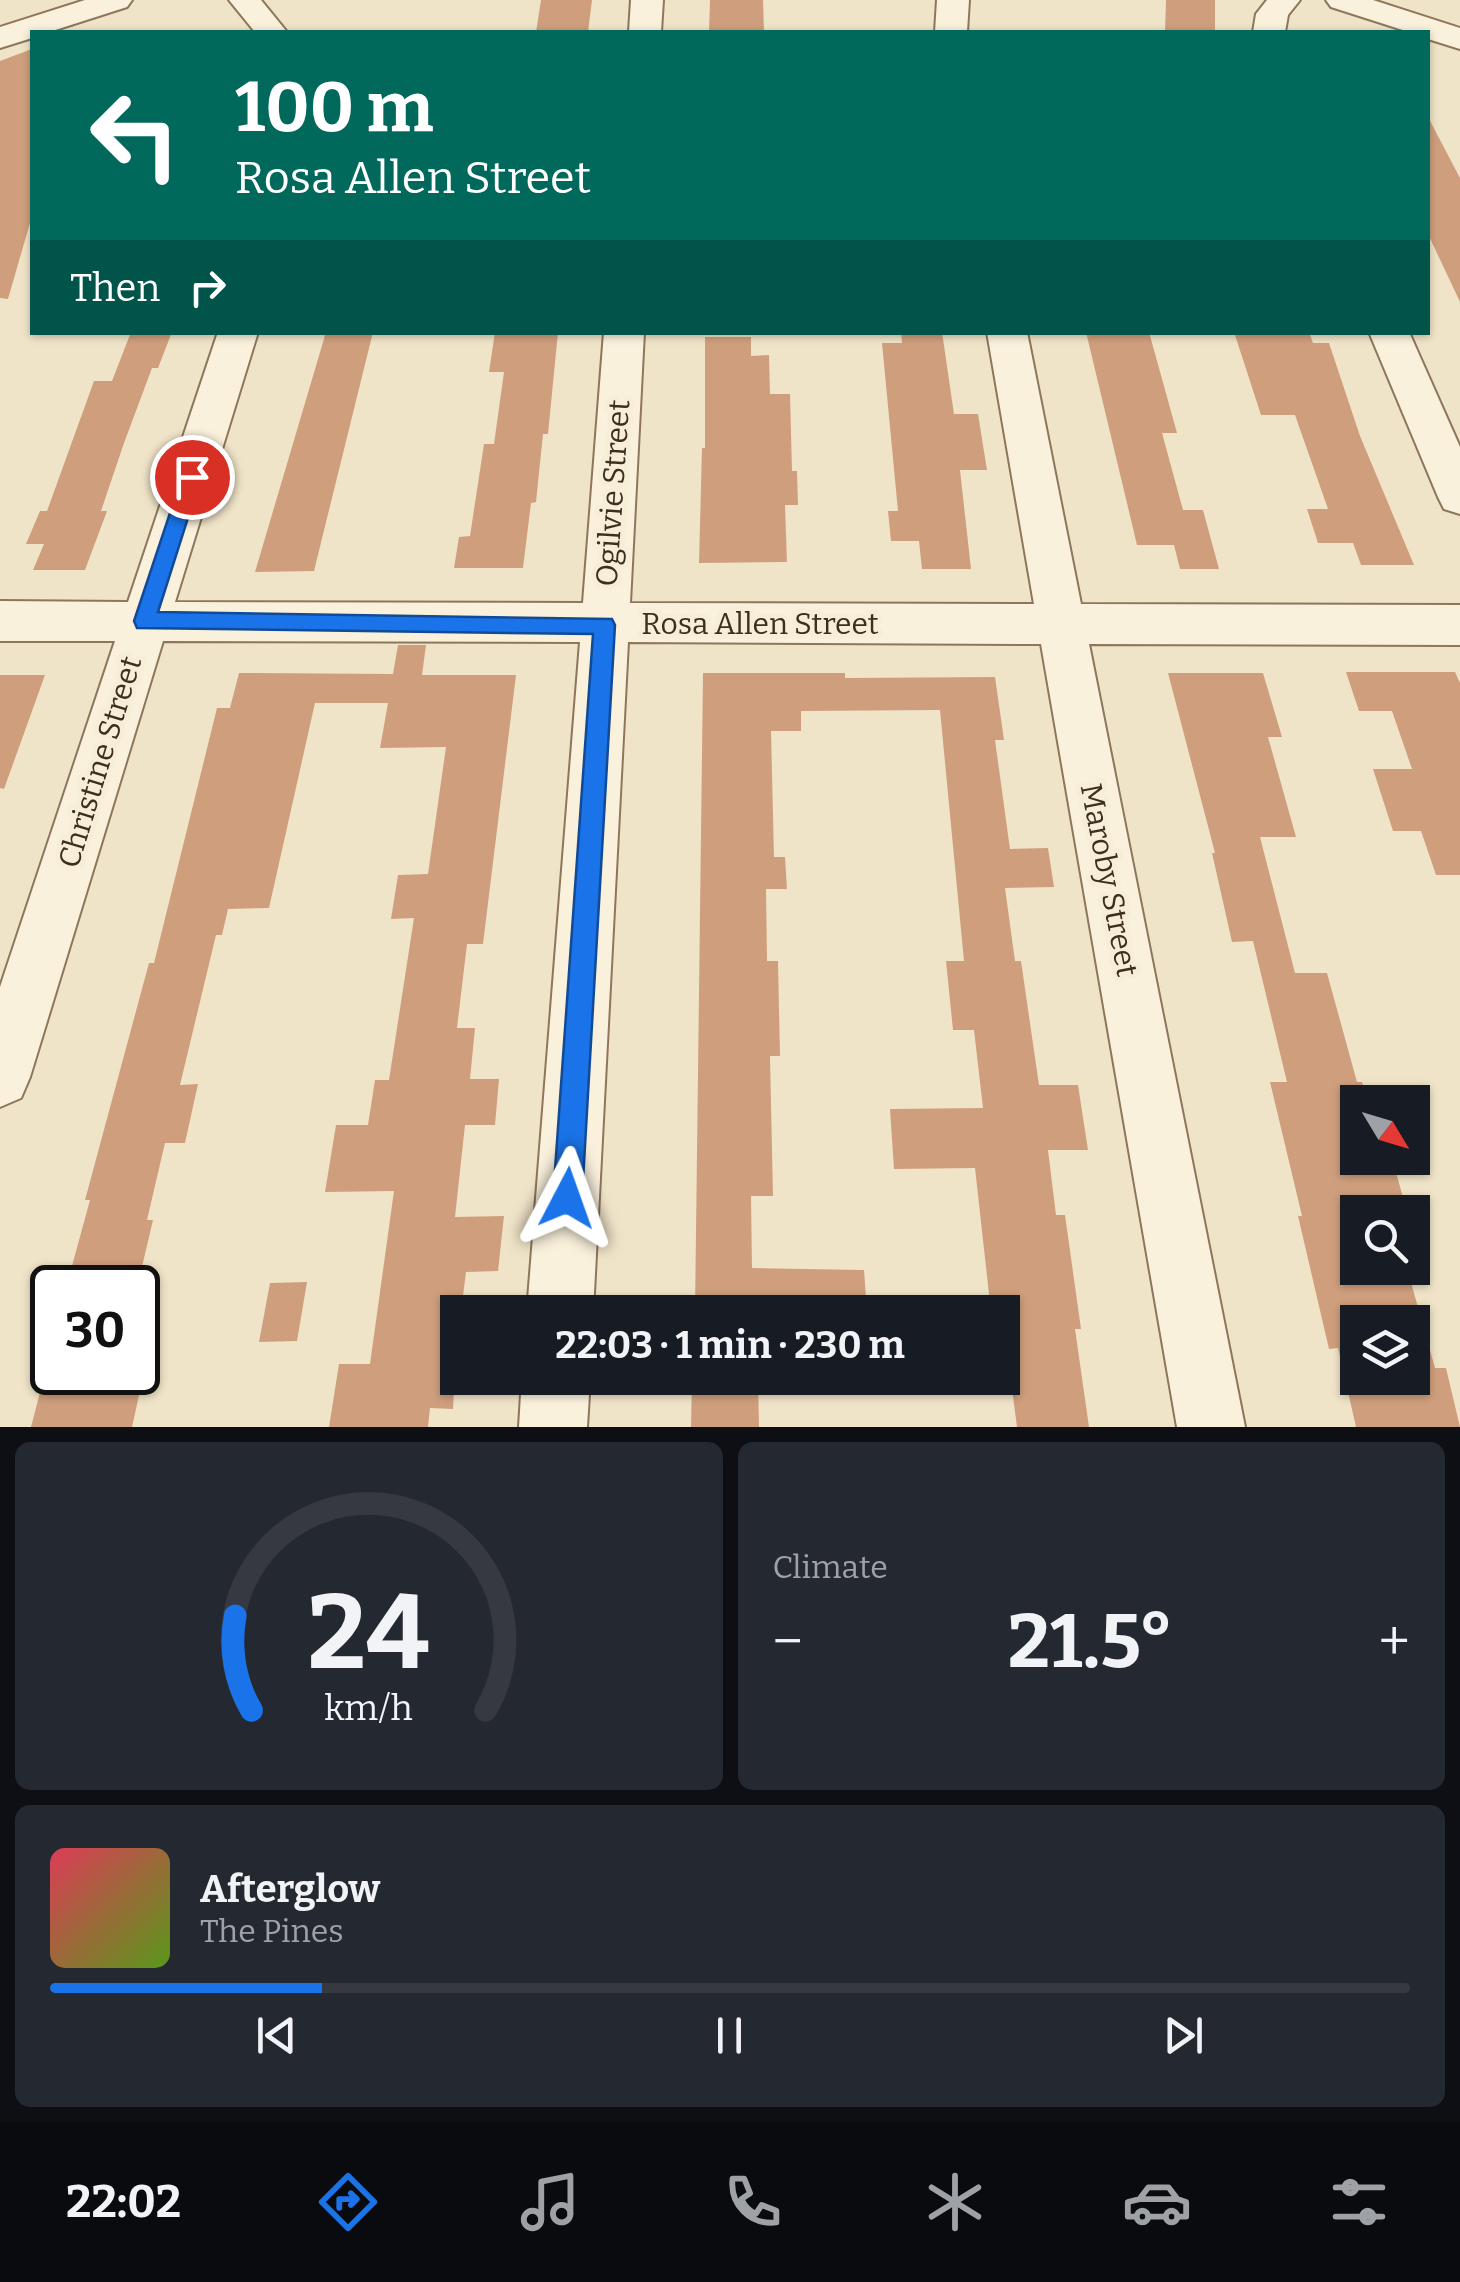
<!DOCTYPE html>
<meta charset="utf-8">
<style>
body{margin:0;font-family:Bitter,serif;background:#242831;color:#f1f3f6;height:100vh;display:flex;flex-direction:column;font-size:38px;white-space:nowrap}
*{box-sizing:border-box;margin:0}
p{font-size:32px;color:#9ea1a6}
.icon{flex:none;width:55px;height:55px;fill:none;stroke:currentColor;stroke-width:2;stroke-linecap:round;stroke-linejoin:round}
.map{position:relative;height:1427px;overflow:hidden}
.details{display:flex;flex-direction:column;gap:15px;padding:15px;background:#0d0f14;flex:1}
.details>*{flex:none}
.guide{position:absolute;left:30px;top:30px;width:1400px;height:305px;border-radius:0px;box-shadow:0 2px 8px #0004;background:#00695c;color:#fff;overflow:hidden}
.needle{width:65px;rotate:128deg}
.controls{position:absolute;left:1340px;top:1085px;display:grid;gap:20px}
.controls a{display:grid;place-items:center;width:90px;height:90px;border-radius:0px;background:#171b24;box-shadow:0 2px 8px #0004;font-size:50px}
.speed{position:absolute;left:30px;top:1265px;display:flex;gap:20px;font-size:50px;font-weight:700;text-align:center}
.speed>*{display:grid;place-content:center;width:130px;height:130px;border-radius:50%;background:#171b24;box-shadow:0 2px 8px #0004;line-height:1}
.speed .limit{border:5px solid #111;border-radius:15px;background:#fff;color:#111}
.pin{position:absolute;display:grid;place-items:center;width:85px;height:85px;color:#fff;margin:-42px;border:5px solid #fff;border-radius:50%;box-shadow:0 2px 10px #0007}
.me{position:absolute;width:110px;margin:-55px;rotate:4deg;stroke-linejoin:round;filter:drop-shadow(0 0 8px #0008)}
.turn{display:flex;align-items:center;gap:35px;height:210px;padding:0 40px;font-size:45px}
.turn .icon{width:130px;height:130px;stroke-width:2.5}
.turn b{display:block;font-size:70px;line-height:85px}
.then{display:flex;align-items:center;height:95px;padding:0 40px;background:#0003;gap:20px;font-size:38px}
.big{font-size:75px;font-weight:700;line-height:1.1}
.details .card{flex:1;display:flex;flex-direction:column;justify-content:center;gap:15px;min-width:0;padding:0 35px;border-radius:15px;background:#242831}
.details .dial{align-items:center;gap:0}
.dial svg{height:260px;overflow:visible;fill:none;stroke:#363941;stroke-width:7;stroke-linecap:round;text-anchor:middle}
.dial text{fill:#f1f3f6;stroke:none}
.song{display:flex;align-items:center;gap:30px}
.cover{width:120px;height:120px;border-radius:15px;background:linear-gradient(135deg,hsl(350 70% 55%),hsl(90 70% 35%))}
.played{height:10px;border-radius:5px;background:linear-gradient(90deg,#1a73e8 20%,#363941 20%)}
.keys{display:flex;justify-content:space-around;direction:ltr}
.heat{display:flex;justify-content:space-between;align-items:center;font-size:55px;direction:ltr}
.details .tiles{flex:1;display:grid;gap:15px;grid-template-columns:1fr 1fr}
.card:last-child{grid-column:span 2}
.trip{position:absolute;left:440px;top:1295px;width:580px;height:100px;border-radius:0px;background:#171b24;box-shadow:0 2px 8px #0004;font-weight:700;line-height:100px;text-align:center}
.tabs{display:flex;height:160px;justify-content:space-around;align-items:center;background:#090b0e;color:#9ea1a6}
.tabs .icon{width:70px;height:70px}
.tabs .active{color:#1a73e8}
.tabs b{font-size:45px;color:#f1f3f6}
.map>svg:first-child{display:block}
.building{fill:#cf9f7d;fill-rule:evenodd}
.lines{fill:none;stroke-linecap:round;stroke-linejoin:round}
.minor-casing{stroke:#8d765c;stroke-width:4}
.minor{fill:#faf1dc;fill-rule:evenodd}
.route{fill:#1a73e8;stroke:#114b97;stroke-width:2.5}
.labels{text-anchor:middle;stroke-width:10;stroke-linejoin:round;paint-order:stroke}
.street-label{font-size:30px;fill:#3d2e20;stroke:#f7eed8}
</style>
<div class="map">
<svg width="1460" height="1427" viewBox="0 0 1460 1427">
<rect width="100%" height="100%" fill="#f0e4c8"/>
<g class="building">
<path d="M541,0H592L588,32H536Z"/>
<path d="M710,0H763L764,32H709Z"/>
<path d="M1166,0H1215V32H1165Z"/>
<path d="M32,49V216L8,299L0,298V61Z"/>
<path d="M1428,117L1460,178V302L1428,234Z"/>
<path d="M131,332H172L158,368H152L124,443L101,511H107L85,570H33L44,544H26L40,511H47L94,381H112Z"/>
<path d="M326,332H373L314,571L255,572Z"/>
<path d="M495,332H558L548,434H543L536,502L531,503L523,568H454L459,537L470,536L484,444H494L504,372H489Z"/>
<path d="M901,332H942L954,414H978L987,470H960L971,569H922L919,541H891L888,511H898L882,343H902Z"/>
<path d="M1086,332H1149L1177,433H1162L1183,510H1203L1219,569H1180L1174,545H1137Z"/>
<path d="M1234,332H1309L1313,343H1329L1360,436L1414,565H1361L1353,543H1318L1307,509H1328L1295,415H1261Z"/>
<path d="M705,337H751V356L769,355L770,394H790L792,471H797L798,505H785L787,562L699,563L702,448H705Z"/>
<path d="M398,645H426L422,675H516L483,944H467L457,1028H475L470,1079H499L495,1125H465L455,1217L504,1216L498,1271L466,1272L461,1312H458L453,1409L430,1408L428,1427H329L339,1364H370L394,1191L325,1192L336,1125H368L375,1080H389L414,918L391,919L398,875L428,874L446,747L380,748L388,703H315L269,908L228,909L222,935H216L180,1085L198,1084L185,1143H165L147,1220H153L137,1288H66L90,1200H85L149,963H154L217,708H230L239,673L393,674Z"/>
<path d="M1346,672H1455L1460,683V875H1436L1421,831H1393L1373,769H1412L1392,711H1359Z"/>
<path d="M703,673H845V678L995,677L1004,740H995L1010,849L1048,848L1054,887L1005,888L1015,961H1021L1039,1085H1078L1088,1150H1048L1056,1215H1065L1081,1329H1075L1089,1427H1017L1002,1312H991L975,1168L894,1169L890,1109L983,1108L974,1030H953L946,961H964L940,710L801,711V731H771L774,857H785L787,889H766L767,961H778L780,1056H770L773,1196H751L752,1268L864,1270L867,1312H695Z"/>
<path d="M1168,673H1263L1282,737H1268L1296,837H1260L1295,973H1327L1357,1082H1362L1368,1102H1358V1158H1392L1407,1212H1358V1268H1407L1435,1368H1446L1460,1427H1356L1338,1348L1329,1349L1298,1216H1302L1270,1082H1287L1253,941L1232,942L1212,853H1215ZM1358,1322H1412V1378H1358Z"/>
<path d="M0,675H45L4,789L0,788Z"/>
<path d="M307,1282L297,1341L259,1342L270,1283Z"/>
<path d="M44,1377H143L132,1427H31Z"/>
<path d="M692,1378H758L759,1427H691Z"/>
</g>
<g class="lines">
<defs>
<g id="minor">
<path d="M85,0H132L127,7L49,32H32V38L0,48V27Z"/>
<path d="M229,0H261L287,32H255Z"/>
<path d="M631,0H663L661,32H629Z"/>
<path d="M937,0H969L967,32H935Z"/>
<path d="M1267,0H1300L1288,15L1285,32H1253L1256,14Z"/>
<path d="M1326,0H1373L1460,28V49L1428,39V32H1409L1331,7Z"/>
<path d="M218,332H258L175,602L583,603L604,332H644L630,603L1034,604L987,332H1027L1081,604L1460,605V645L1089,644L1245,1427H1177L1041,644L628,642L593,1312H527L580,642L163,641L30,1077L21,1098L0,1107V987L115,641H0V601L128,602Z"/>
<path d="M1369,332H1409L1460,447V514L1444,509L1438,497Z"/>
<path d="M522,1378H590L587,1427H519Z"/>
</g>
</defs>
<use href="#minor" class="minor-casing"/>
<use href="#minor" class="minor"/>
</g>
<path class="route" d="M192,469L201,477L158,612L612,619L615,625L582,1198L577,1208L567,1212L557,1208L553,1198L593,634L137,628L134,621L182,477Z"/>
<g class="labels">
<g class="street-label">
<text transform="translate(613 493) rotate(-86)" y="10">Ogilvie Street</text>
<text x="760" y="634">Rosa Allen Street</text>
<text transform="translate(100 762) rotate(-73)" y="10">Christine Street</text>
<text transform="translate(1109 880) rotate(79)" y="10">Maroby Street</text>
</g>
</g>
</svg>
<div class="controls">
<a><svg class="needle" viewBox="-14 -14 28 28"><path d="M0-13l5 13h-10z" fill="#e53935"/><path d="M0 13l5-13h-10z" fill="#9ea1a6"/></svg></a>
<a><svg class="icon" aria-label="search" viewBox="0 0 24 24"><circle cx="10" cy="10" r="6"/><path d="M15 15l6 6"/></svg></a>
<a><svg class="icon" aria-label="layers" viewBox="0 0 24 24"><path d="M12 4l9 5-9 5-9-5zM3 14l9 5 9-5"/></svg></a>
</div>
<div class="speed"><div class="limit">30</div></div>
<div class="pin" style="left:192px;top:477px;background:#d93025"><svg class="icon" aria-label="arrive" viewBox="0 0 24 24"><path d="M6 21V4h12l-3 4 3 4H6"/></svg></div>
<svg class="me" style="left:567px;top:1198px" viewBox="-20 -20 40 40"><path d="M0-17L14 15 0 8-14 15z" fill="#1a73e8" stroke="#fff" stroke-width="4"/></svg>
<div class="trip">22:03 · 1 min · 230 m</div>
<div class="guide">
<div class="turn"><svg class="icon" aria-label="left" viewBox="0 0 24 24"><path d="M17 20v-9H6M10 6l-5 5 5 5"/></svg><div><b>100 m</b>Rosa Allen Street</div></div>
<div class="then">Then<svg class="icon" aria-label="right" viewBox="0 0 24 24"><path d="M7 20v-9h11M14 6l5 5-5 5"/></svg></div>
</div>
</div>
<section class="details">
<div class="tiles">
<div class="card dial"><svg viewBox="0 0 100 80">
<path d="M14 69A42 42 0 1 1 86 69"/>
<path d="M14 69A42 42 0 0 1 9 40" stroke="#1a73e8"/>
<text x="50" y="56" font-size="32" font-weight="700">24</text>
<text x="50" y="72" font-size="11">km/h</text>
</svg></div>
<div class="card"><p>Climate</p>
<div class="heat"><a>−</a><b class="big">21.5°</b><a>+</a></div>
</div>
<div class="card">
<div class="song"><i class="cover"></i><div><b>Afterglow</b><p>The Pines</p></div></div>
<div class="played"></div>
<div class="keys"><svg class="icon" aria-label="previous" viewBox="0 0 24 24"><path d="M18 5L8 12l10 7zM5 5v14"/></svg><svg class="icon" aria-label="pause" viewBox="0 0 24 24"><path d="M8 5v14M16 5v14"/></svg><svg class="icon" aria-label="next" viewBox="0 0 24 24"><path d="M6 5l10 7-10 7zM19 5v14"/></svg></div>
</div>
</div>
</section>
<nav class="tabs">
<b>22:02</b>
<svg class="icon active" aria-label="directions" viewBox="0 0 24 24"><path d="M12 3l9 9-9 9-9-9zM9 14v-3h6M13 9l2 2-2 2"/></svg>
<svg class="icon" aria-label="music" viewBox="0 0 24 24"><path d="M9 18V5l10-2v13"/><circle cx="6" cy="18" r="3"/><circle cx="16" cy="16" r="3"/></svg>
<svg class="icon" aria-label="phone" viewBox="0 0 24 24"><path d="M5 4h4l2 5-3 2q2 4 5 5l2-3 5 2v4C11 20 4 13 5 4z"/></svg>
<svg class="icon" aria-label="climate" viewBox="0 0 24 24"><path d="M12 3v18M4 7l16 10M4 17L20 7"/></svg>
<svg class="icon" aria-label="car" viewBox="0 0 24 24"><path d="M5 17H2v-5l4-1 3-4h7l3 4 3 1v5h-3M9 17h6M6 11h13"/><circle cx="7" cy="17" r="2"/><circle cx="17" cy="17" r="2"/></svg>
<svg class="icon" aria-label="filters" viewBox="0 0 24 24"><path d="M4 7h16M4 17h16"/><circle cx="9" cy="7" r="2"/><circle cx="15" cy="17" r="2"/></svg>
</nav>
